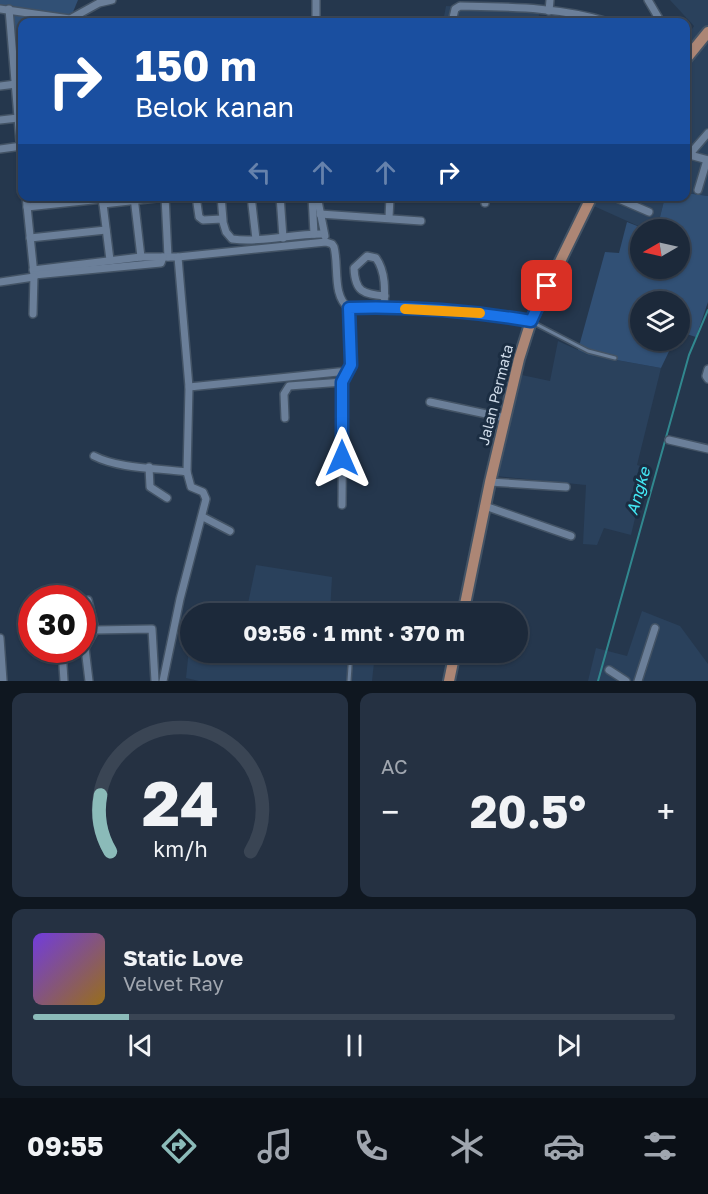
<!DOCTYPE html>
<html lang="id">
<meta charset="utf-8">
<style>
body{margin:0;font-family:"Golos Text",sans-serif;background:#253142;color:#f1f3f6;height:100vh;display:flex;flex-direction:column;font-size:22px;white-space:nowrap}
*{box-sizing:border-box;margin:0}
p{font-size:20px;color:#a0a6af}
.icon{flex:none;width:33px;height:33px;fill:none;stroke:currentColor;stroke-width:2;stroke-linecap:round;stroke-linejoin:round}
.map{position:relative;height:681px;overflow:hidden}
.side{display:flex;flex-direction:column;gap:12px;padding:12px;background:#0f1720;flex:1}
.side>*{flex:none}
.hud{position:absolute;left:18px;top:18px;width:672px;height:183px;border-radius:12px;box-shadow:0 2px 4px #0004,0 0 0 2px #3a4554;background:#1a4fa0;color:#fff;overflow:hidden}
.needle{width:39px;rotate:261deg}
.fabs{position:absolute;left:630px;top:219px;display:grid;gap:12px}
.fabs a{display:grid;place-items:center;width:60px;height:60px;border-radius:50%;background:#1c293a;box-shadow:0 2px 4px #0004,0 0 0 2px #3a4554;font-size:30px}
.speed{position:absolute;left:18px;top:585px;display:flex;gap:12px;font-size:30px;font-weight:700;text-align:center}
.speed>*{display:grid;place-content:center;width:78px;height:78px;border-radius:50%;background:#1c293a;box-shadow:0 2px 4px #0004,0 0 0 2px #3a4554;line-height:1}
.speed .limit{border:9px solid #d22;background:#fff;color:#111}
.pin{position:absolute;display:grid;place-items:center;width:51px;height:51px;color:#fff;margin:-26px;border-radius:12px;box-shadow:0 3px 9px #0006}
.me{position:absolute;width:66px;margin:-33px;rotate:0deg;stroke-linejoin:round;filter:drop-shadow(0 0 4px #0008)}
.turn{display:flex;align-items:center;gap:21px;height:126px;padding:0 18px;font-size:27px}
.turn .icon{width:78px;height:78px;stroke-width:2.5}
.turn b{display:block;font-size:42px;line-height:51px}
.lanes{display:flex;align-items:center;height:57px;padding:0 18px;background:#0003;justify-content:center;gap:30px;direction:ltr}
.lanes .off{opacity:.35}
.big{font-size:45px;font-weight:700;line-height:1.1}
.side .tile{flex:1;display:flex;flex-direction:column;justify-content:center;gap:9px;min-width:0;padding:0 21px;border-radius:12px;background:#253142}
.side .dial{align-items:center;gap:0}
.dial svg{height:156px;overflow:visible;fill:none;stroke:#3a4554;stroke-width:7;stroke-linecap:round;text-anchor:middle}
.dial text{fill:#f1f3f6;stroke:none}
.song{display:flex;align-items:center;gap:18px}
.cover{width:72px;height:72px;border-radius:9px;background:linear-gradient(135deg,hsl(260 70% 55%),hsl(40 70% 35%))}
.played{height:6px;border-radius:3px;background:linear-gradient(90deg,#8bbbb9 15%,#3a4554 15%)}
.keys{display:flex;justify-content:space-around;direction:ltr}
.heat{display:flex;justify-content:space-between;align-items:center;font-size:33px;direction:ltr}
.side .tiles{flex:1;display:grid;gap:12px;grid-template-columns:1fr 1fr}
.tile:last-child{grid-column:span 2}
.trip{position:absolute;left:180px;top:603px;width:348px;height:60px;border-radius:30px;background:#1c293a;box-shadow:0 2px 4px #0004,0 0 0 2px #3a4554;font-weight:700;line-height:60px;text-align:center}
.tabs{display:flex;height:96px;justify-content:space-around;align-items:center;background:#0b1017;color:#a0a6af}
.tabs .icon{width:42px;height:42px}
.tabs .on{color:#8bbbb9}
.tabs b{font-size:27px;color:#f1f3f6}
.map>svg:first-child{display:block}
.built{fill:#2a415c}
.green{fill:#315075}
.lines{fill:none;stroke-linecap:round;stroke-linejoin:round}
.stream{stroke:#31888f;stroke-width:2}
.lane-casing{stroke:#435365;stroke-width:6}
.street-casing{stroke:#435365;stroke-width:10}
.primary-casing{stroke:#435365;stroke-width:14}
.lane{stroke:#6b7f99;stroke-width:3}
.street{stroke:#6b7f99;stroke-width:7}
.primary{stroke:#ac8675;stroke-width:10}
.route-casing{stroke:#114b97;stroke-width:15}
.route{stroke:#1a73e8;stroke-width:10}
.slow{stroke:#f59e0b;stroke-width:10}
.labels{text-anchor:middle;stroke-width:6;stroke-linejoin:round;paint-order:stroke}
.street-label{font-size:15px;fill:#cedae8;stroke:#1b2d42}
.water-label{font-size:16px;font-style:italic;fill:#43e8f5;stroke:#1b2d42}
</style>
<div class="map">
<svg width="708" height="681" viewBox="0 0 708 681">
<rect width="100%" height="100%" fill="#25374d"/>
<g class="built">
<path d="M670,0H708V196L686,193V38L694,26Z"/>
<path d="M446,6L540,11L537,22H443Z"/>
<path d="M591,197H665L657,229H645L587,203Z"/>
<path d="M558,341L589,355L661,368L637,465L647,468L631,535L604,528L597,545L583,544L586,485L496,476L517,374L550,381Z"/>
<path d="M256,565L332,577L330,613H246Z"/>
<path d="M642,611L680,626L708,664V681H588L596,648L627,656Z"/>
<path d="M190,639V652L375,653L372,681H199L186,678Z"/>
</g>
<g class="green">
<path d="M0,0H78L73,12L63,17V22H22V125H20L10,6L0,5Z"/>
<path d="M686,193L708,196V302L696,337L680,332V302H640V340L674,341L661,368L589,355L578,350L605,252L619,253L627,222L645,229L640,230V268H680V230L657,229L665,197L686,196Z"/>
</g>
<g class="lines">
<path class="stream" d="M598,681L689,355L708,310"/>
<defs>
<g id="lane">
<path d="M551,288L569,298"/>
<path d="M532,322L588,351L615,358"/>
<path d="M347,608L387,614"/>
<path d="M349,681L351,652"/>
</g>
<g id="street">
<path d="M316,0V22"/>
<path d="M648,0L661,22"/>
<path d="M0,9L70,19L99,3L112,0"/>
<path d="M9,9L22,166"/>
<path d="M549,11L550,0"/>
<path d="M452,22L455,9L460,6C510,7 561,7 608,22"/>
<path d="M20,35L22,58"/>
<path d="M0,86L16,84"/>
<path d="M0,120L18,118"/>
<path d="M0,149L22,146"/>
<path d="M686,154L708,160"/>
<path d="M689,155L708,133"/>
<path d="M698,190L707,160"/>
<path d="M26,196L34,275L33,314"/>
<path d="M102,196L110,260"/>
<path d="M165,196L168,257"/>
<path d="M196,196L199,217L203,220L222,219L226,232L232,239C263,243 294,233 324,234"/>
<path d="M221,196L223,220"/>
<path d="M251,196L256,239"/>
<path d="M280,196L283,238"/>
<path d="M312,196L314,234"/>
<path d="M317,196L325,236"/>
<path d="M612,196L649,212"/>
<path d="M134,197L141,257"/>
<path d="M485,203V196"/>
<path d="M103,204L165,197"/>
<path d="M27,207L102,199"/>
<path d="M320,214L421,221"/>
<path d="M389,218L390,196"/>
<path d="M30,238L106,230"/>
<path d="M33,270L141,257H178L326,242L332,244L334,247C339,265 332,297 349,308C410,306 471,311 531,321"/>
<path d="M34,275L161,263L163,257"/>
<path d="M0,282L34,277"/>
<path d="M384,308C385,291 386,272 376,258L367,256L354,268C355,292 363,294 385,296"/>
<path d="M708,369L706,376L708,379"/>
<path d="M189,387L348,371"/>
<path d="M430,402L505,418"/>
<path d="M285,418L284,394L289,386L343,382"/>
<path d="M669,440L708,449"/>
<path d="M94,456C119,469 159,468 187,472"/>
<path d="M149,467L150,487L167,498"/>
<path d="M490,482L566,487"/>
<path d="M342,505L343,382L351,365L349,308"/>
<path d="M485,506L571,536"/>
<path d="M203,517L230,531"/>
<path d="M88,600L95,630"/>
<path d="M0,638L3,681"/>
<path d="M62,650L64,681"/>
<path d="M609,670L626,681"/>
<path d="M89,681L85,648L95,630L152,629L155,681"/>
<path d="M163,681L180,599L206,499L203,492L191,487L187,472L189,387L178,257"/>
<path d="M638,681L655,628"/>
</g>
<g id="primary">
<path d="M686,59L708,32"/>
<path d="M463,614L490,482L519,359L531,321L592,196"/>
<path d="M449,681L455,652"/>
</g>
</defs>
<use href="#lane" class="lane-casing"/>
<use href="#street" class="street-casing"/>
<use href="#primary" class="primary-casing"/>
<use href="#lane" class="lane"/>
<use href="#street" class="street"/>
<use href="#primary" class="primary"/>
</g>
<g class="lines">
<defs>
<path id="route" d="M342,458V382L351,365L349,308C410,306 471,311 531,321L547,286"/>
</defs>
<use href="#route" class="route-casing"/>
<use href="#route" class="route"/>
<path class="slow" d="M405,309L480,313"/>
</g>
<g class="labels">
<g class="street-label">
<text transform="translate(496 395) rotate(-76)" y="5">Jalan Permata</text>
</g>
<g class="water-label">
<text transform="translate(638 491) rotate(-74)" y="6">Angke</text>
</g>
</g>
</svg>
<div class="fabs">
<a><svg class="needle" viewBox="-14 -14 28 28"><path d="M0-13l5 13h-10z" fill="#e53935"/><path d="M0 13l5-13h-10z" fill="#a0a6af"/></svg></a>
<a><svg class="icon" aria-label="layers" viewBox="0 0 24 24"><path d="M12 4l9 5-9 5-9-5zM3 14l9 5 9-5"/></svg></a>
</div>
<div class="speed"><div class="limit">30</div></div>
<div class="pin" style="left:547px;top:286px;background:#d93025"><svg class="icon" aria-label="arrive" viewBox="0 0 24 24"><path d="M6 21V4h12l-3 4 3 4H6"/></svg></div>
<svg class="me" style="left:342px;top:458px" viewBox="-20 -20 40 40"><path d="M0-17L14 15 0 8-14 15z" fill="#1a73e8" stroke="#fff" stroke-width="4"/></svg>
<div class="trip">09:56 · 1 mnt · 370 m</div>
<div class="hud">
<div class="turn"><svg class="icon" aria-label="right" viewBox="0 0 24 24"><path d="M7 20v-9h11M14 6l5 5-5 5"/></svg><div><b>150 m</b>Belok kanan</div></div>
<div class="lanes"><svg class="icon off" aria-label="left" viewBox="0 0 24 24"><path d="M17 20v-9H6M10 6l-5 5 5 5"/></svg><svg class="icon off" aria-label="ahead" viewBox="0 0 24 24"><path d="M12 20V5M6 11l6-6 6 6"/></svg><svg class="icon off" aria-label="ahead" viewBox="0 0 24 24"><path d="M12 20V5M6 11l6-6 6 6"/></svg><svg class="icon" aria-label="right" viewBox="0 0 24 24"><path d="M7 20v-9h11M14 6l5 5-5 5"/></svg></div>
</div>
</div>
<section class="side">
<div class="tiles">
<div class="tile dial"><svg viewBox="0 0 100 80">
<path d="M14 69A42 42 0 1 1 86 69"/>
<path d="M14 69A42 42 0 0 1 9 40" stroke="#8bbbb9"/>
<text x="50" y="56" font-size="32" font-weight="700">24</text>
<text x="50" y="72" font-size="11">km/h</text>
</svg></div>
<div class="tile"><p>AC</p>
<div class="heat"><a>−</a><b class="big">20.5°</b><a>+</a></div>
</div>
<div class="tile">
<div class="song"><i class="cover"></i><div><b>Static Love</b><p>Velvet Ray</p></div></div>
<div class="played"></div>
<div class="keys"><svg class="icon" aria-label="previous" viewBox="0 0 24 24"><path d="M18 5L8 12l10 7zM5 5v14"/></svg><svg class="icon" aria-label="pause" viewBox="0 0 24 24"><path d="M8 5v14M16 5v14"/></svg><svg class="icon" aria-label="next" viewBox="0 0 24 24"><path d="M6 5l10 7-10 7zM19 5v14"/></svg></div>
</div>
</div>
</section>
<nav class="tabs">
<b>09:55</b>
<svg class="icon on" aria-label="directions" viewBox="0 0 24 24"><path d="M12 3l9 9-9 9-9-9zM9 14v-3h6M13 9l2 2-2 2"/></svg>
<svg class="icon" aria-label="music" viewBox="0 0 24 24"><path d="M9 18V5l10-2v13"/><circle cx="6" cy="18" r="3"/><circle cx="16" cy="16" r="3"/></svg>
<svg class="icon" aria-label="phone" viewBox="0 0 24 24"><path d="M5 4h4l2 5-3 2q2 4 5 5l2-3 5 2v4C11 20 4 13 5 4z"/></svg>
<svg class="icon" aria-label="climate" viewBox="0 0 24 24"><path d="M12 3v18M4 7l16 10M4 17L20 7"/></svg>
<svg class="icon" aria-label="car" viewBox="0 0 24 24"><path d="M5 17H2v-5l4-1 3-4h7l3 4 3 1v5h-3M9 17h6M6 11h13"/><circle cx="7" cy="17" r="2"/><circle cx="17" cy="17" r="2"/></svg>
<svg class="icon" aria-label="filters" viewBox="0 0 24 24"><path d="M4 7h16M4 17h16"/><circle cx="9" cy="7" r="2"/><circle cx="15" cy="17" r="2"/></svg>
</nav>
